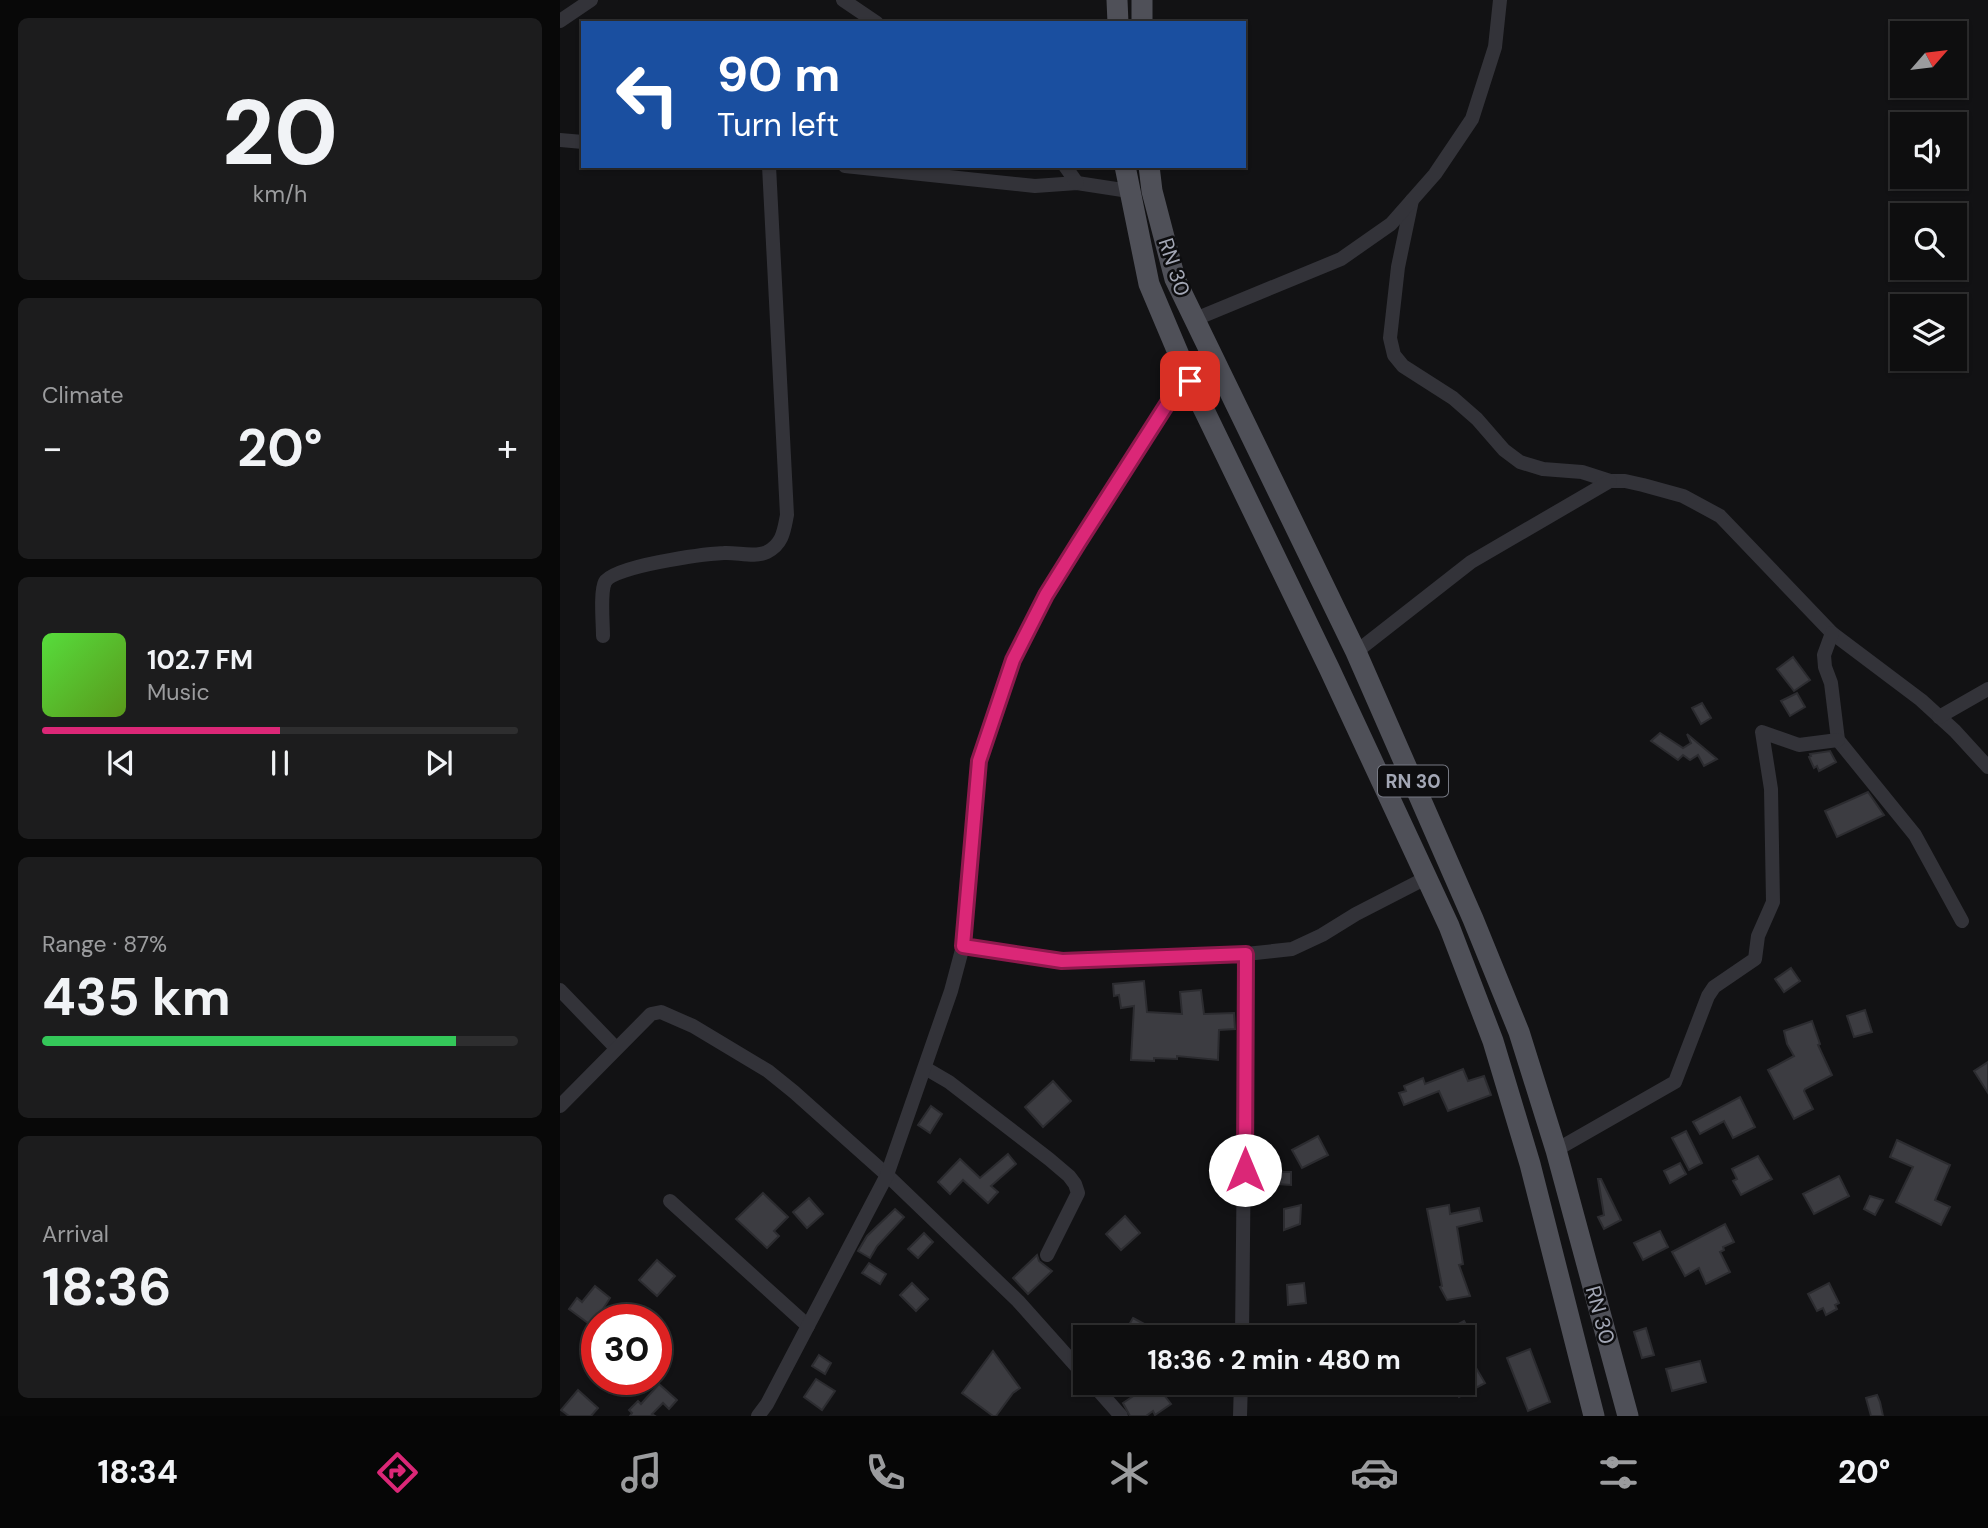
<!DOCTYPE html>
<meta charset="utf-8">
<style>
body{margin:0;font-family:"DM Sans",sans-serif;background:#1c1c1d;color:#f1f3f6;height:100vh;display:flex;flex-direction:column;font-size:26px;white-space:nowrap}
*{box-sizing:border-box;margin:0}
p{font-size:23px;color:#9b9c9e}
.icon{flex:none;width:38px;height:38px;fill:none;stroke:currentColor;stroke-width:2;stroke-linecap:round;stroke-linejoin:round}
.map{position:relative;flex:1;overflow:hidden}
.details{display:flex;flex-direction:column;gap:18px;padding:18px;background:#080808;width:560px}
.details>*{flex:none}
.top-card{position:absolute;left:21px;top:21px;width:665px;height:147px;border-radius:0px;box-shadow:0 2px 5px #0004,0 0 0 2px #2e2e2f;background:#1a4fa0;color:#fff;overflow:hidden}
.needle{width:46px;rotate:62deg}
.tools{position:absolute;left:1330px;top:21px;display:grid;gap:14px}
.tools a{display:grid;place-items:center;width:77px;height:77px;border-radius:0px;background:#0e0e0f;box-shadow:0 2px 5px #0004,0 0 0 2px #2e2e2f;font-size:35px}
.speed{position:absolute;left:21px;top:1304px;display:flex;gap:14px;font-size:35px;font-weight:700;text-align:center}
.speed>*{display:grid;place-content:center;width:91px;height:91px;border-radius:50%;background:#0e0e0f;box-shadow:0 2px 5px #0004,0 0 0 2px #2e2e2f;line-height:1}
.speed .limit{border:10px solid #d22;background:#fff;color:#111}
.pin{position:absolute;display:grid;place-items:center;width:60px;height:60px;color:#fff;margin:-30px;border-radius:14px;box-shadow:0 4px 10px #0006}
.me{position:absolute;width:77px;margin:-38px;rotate:0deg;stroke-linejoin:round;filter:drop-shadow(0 0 5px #0008)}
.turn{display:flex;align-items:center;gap:24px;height:147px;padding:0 21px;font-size:32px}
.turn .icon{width:91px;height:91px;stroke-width:2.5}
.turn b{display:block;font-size:49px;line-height:60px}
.big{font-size:52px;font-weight:700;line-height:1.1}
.details .card{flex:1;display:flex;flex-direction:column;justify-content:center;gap:10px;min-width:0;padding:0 24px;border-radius:10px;background:#1c1c1d}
.details .dial{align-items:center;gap:0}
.dial b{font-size:91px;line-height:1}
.song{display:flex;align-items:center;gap:21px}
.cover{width:84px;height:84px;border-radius:10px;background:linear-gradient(135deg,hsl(110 70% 55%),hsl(90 70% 35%))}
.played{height:7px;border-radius:4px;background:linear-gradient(90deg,#db2777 50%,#2e2e2f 50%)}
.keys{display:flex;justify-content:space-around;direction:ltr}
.heat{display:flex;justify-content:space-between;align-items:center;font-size:38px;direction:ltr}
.charge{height:10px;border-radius:5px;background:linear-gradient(90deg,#34c759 87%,#2e2e2f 0)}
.trip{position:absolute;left:513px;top:1325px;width:402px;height:70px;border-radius:0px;background:#0e0e0f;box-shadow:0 2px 5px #0004,0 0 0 2px #2e2e2f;font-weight:700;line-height:70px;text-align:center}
.tab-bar{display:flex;height:112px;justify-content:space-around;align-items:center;background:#060606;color:#9b9c9e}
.tab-bar .icon{width:49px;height:49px}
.tab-bar .selected{color:#db2777}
.tab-bar b{font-size:32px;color:#f1f3f6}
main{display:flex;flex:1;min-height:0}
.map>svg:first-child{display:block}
.building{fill:#3c3c41;stroke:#2c2c30;stroke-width:2}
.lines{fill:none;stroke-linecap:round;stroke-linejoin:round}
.street{stroke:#333339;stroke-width:14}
.primary{stroke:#4f5058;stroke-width:21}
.route-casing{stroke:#8e194d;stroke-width:18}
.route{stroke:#db2777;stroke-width:12}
.labels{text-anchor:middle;stroke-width:5;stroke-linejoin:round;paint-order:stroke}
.shield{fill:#0d0d0f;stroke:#767983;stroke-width:2}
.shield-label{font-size:19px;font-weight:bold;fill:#a3a7b5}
.street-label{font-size:21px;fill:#a3a7b5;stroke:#0d0d0f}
</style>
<main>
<section class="details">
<div class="card dial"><b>20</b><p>km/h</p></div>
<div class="card"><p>Climate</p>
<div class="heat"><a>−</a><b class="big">20°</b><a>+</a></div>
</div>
<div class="card">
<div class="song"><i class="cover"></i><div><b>102.7 FM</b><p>Music</p></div></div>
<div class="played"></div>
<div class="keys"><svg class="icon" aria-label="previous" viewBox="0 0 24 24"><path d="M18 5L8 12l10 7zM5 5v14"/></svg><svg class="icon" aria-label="pause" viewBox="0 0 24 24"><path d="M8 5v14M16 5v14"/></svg><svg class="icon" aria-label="next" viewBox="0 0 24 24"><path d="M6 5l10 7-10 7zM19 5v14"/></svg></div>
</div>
<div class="card"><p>Range · 87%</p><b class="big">435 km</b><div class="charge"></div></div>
<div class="card"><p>Arrival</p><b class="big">18:36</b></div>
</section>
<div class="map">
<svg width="1428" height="1416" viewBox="0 0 1428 1416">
<rect width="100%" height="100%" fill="#121214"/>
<g class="building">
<path d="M1233,657L1250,680L1234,691L1217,669Z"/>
<path d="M1237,693L1245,707L1230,716L1221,701Z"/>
<path d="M1142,703L1151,718L1141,724L1132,708Z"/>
<path d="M1100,733L1123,748L1131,743L1127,734L1157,759L1144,766L1138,755L1130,760L1123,755L1118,760L1091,741Z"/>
<path d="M1270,751L1276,762L1259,771L1257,766L1254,768L1249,757L1251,756L1250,754Z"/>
<path d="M1308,792L1324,815L1277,837L1265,811Z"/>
<path d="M1231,968L1240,981L1224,992L1215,979Z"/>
<path d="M584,981L587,1012L622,1014L620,992L641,990L644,1014L674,1013L675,1029L659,1030L658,1060L617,1056V1059L594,1058V1061L571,1060L574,1006L561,1008L559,995L554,996L553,984Z"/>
<path d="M1305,1010L1312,1032L1294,1037L1287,1016Z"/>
<path d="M1252,1021L1260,1044L1258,1045L1272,1075L1245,1089L1244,1091L1253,1109L1234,1119L1208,1070L1234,1056L1227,1044L1224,1031Z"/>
<path d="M1428,1062V1093L1414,1071Z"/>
<path d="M903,1069L908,1081L924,1076L931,1095L888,1111L879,1091L844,1105L839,1093L846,1091L844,1086L863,1078L865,1084Z"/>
<path d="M493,1081L511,1101L483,1127L465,1107Z"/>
<path d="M1180,1097L1195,1127L1173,1138L1164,1121L1140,1134L1133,1122Z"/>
<path d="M371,1106L382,1114L370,1133L358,1125Z"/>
<path d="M1126,1131L1142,1163L1129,1170L1112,1138Z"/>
<path d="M758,1136L768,1155L742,1168L732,1150Z"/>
<path d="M1337,1140L1390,1165L1375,1200L1390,1207L1381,1225L1336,1202L1353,1167L1330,1157Z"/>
<path d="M448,1154L456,1164L431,1186L438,1192L428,1203L403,1180L390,1194L378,1182L400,1159L420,1178Z"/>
<path d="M1198,1156L1212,1179L1181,1195L1173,1181L1177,1179L1172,1169Z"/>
<path d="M1120,1163L1126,1174L1110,1183L1104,1171Z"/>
<path d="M718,1172H731V1185L717,1184Z"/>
<path d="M1279,1176L1289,1196L1254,1214L1243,1194Z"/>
<path d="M1038,1179H1041L1061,1220L1044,1229L1038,1217L1044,1215Z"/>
<path d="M203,1193L228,1217L214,1231L219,1236L207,1248L176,1219Z"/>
<path d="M1310,1196L1323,1200L1315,1215L1304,1209Z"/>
<path d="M249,1198L263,1214L247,1228L233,1212Z"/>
<path d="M741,1205L740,1224L724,1230V1209Z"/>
<path d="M889,1205L890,1214L919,1208L922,1221L897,1227L903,1264L899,1265L910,1296L887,1300L880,1287L882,1286L867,1209Z"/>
<path d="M335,1209L344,1217L317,1246L310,1258L298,1251L307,1236Z"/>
<path d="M565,1216L580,1233L561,1250L546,1234Z"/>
<path d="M1165,1224L1174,1242L1163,1247L1164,1250L1160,1252L1170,1272L1146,1284L1139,1268L1125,1276L1112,1252Z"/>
<path d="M1100,1231L1108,1247L1083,1260L1074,1243Z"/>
<path d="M364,1233L373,1242L358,1258L348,1249Z"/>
<path d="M477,1255L479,1261L492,1271L468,1294L453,1278Z"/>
<path d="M97,1260L115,1276L97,1296L79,1280Z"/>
<path d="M309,1263L326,1274L320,1284L302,1273Z"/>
<path d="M352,1283L368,1299L356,1311L340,1295Z"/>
<path d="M744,1283L746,1303L728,1305L727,1285Z"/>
<path d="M1269,1283L1279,1303L1275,1305L1277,1309L1266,1315L1263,1308L1257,1311L1248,1294Z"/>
<path d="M35,1286L50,1298L32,1326L9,1309L17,1298L22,1302Z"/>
<path d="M573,1318L586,1325L579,1337H562Z"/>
<path d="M904,1321L913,1337H873Z"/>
<path d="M1086,1328L1094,1355L1082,1358L1074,1332Z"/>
<path d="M903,1346L925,1383L899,1397L892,1385L903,1382Z"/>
<path d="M970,1349L990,1402L968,1411L947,1358Z"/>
<path d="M433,1351L460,1388L453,1393L436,1416H433L402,1393Z"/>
<path d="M259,1355L271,1363L265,1374L252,1366Z"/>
<path d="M1140,1361L1146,1382L1112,1391L1106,1369Z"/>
<path d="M256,1379L275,1391L262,1410L244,1397Z"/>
<path d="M594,1382L611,1404L595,1415L593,1411L586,1416H570L563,1403Z"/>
<path d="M99,1384L117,1400L109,1409L103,1403L92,1414L95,1416H70L72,1413L69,1410L78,1401L81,1404Z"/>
<path d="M18,1390L38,1408L31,1416H9L1,1410Z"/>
<path d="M1317,1395L1320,1402L1323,1416H1311L1306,1398Z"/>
</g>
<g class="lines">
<g class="street">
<path d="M283,0L317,23"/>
<path d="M0,21L31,0"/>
<path d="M0,140L23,142"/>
<path d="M285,166L475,186L517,183L569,191"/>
<path d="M505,166L517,183"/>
<path d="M852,200L838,267L830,338L834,355L843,366L893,398L917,419L944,450L960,462L983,469L1022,472L1050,481H1065L1083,485L1123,496L1160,516L1272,633L1361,700L1395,731L1428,767"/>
<path d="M633,320L781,259L831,224L875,174L912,119L935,47L940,0"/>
<path d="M1272,633L1264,655L1265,667L1271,683L1278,740L1355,835L1402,921"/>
<path d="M43,636C43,623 40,592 45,582C53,566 144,554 164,553C177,552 195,558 207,552C223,544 224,530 227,515L209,166"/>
<path d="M796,652L911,562L1050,481"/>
<path d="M1379,717L1428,689"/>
<path d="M403,946L502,961L686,954L732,949L762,935L796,914L866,878"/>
<path d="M0,990L56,1048"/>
<path d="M365,1068L389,1082L489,1159L509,1176L515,1184L518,1193L487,1255"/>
<path d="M0,1106L91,1014L101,1012L133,1026L208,1071L234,1092L327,1175L458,1301L525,1376"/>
<path d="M996,1150L1115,1082L1148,996L1154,987L1195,959L1198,936L1213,902L1211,789L1202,732L1239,745L1278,740"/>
<path d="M110,1201L248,1326"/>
<path d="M682,1337L686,954"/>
<path d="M531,1382L561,1416"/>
<path d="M198,1416L207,1404L327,1175L391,991L403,946L419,761L453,660L486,595L519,542L609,401L630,381"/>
<path d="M680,1416L681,1382"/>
</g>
<g class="primary">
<path d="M557,0L558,23"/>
<path d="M582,0V23"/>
<path d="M565,166L589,284L630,381L769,668L889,926L933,1041L970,1164L1034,1416"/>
<path d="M589,166L592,191L615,279L796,652L913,919L959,1032L996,1150L1068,1416"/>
</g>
</g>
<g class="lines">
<defs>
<path id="route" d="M630,381L609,401L519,542L486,595L453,660L419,761L403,946L502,961L686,954L685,1170"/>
</defs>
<use href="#route" class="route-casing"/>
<use href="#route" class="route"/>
</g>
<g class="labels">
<rect class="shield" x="818" y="765.5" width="70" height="31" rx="5"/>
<g class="shield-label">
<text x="853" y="788">RN 30</text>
</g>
<g class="street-label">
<text transform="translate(614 267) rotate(72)" y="7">RN 30</text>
<text transform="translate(1040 1315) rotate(75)" y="7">RN 30</text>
</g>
</g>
</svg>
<div class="tools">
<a><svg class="needle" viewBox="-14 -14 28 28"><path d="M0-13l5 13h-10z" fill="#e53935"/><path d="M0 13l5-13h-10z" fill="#9b9c9e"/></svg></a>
<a><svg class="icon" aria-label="sound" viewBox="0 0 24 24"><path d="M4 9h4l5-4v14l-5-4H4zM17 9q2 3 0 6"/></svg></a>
<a><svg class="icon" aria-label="search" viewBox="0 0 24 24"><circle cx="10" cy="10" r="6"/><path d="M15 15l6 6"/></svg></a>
<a><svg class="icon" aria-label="layers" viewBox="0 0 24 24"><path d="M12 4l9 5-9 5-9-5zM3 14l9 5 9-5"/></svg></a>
</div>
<div class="speed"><div class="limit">30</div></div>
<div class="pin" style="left:630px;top:381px;background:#d93025"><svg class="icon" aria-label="arrive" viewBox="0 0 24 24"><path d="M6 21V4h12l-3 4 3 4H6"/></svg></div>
<svg class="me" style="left:685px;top:1170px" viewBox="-20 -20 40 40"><circle r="19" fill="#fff"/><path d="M0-13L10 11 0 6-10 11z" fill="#db2777"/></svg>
<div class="trip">18:36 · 2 min · 480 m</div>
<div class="top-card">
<div class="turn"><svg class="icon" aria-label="left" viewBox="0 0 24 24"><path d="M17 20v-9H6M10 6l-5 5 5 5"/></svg><div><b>90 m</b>Turn left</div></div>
</div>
</div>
</main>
<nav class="tab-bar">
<b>18:34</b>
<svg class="icon selected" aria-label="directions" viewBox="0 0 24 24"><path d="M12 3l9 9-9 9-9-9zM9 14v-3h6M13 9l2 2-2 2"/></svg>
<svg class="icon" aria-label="music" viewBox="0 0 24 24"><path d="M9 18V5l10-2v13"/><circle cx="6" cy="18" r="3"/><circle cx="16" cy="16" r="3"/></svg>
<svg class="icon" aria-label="phone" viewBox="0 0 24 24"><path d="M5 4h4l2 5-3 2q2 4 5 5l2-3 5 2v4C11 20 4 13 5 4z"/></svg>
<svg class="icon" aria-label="climate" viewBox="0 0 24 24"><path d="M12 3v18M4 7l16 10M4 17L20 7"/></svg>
<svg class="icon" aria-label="car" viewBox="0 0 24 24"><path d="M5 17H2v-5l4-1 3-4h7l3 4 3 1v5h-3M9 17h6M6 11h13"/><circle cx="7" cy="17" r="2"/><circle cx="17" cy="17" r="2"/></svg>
<svg class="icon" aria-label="filters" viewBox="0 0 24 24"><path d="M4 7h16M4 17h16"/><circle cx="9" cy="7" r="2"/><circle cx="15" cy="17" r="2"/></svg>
<b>20°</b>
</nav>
